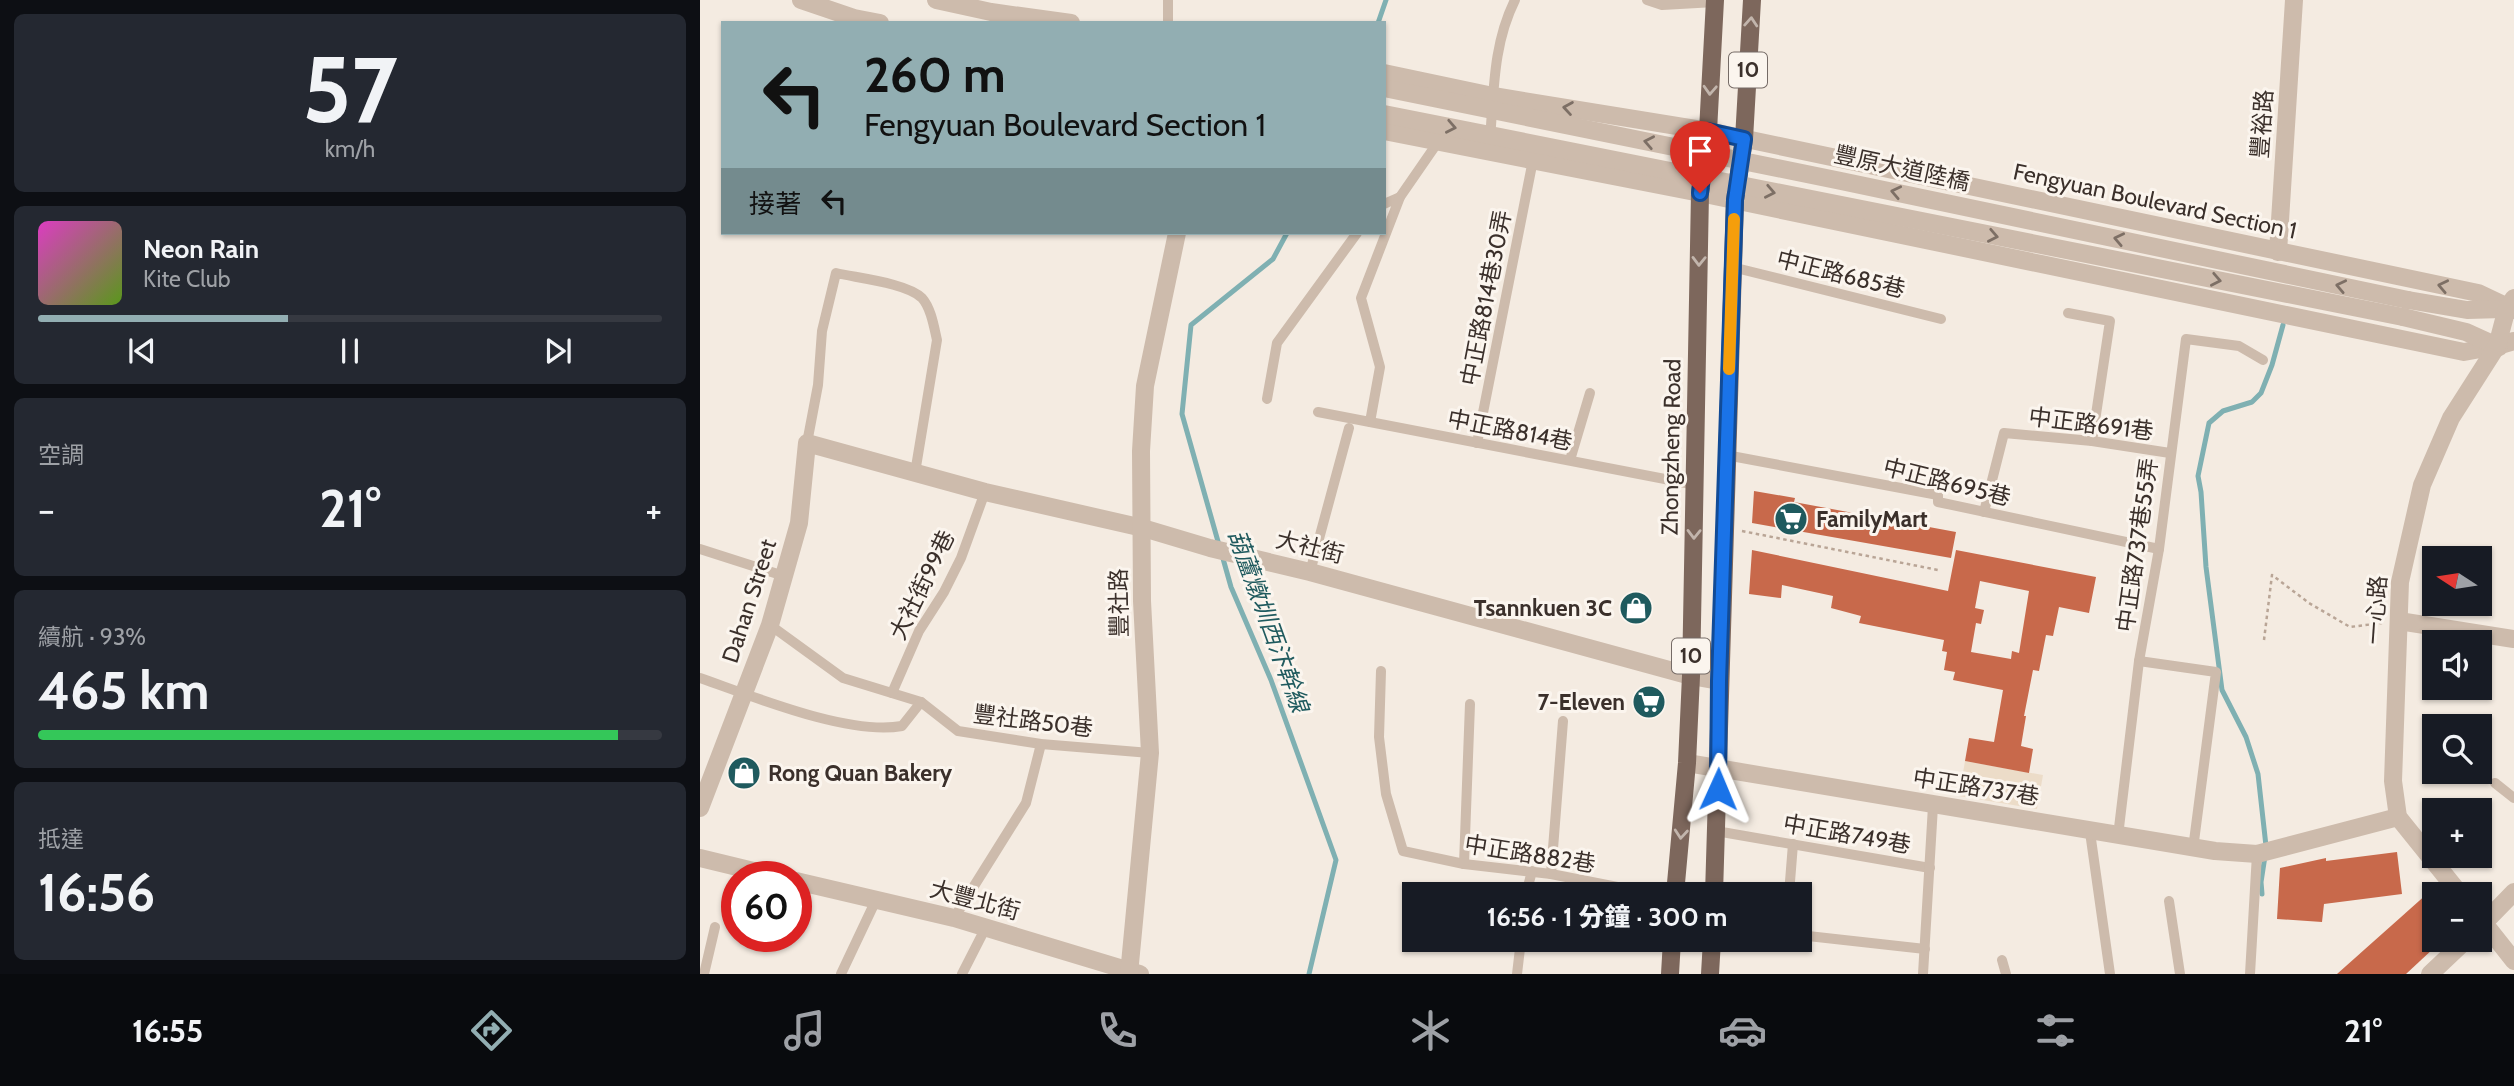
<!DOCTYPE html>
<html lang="zh-TW">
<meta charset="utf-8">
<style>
body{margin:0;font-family:Cabin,"Noto Sans TC",sans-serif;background:#242831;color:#f1f3f6;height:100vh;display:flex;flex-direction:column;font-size:26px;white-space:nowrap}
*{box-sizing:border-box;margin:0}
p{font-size:23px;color:#9ea1a6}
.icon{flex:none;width:38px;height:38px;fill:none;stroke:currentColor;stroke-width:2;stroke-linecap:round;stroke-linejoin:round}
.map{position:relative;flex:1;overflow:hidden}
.sheet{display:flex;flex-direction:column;gap:14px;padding:14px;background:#0d0f14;width:700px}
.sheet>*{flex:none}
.banner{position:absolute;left:21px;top:21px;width:665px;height:214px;border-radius:0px;box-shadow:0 2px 5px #0004;background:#92aeb2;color:#111;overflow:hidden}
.needle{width:46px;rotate:282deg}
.fabs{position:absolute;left:1722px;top:546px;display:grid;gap:14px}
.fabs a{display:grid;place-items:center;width:70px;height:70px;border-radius:0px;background:#171b24;box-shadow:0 2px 5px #0004;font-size:35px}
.speed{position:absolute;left:21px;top:861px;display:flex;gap:14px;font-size:35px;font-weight:700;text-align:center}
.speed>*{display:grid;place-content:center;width:91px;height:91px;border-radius:50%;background:#171b24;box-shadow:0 2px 5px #0004;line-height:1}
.speed .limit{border:10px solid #d22;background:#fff;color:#111}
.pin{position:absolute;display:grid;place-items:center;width:60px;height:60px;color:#fff;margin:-72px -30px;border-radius:50% 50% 50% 0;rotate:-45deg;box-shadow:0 0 7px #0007}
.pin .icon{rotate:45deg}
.me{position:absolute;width:77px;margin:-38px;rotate:1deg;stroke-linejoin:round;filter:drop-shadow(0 0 5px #0008)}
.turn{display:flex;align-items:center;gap:24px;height:147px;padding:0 28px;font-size:32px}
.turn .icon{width:91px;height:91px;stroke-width:2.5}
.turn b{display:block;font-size:49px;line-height:60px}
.then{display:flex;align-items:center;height:66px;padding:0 28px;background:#0003;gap:14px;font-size:26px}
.big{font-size:52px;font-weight:800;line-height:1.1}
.sheet .tile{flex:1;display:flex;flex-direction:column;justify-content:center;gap:10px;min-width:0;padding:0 24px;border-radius:10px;background:#242831}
.sheet .dial{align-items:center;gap:0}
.dial b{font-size:91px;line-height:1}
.song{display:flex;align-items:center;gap:21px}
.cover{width:84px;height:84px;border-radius:10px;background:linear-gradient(135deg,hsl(310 70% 55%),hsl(90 70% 35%))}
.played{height:7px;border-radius:4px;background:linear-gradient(90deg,#92aeb2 40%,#363941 40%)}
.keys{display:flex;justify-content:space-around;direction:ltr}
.heat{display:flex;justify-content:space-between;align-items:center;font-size:38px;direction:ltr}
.charge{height:10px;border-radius:5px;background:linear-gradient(90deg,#34c759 93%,#363941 0)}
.trip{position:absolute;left:702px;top:882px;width:410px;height:70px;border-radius:0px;background:#171b24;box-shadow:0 2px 5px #0004;font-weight:800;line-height:70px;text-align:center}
.menu{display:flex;height:112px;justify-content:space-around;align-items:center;background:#090b0e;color:#9ea1a6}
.menu .icon{width:49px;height:49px}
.menu .on{color:#92aeb2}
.menu b{font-size:32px;color:#f1f3f6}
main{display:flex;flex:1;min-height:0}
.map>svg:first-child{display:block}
.plaza{fill:#ecdcc8}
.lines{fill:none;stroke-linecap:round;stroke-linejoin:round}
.stream{stroke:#7fb0b2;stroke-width:5}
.building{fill:#c8694b;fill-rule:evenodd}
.path{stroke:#b9a596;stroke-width:2.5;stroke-dasharray:3.5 3.5;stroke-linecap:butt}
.service{stroke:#cdbbac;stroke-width:10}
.minor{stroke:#cdbbac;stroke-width:18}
.tertiary{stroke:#cdbbac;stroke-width:18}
.primary{stroke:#7d675c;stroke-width:18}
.tertiary-bridge{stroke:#cdbbac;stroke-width:18}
.oneway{stroke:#c2b5ac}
.oneway2{stroke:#7d6f65}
.route-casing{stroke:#114b97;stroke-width:18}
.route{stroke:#1a73e8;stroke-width:12}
.slow{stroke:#f59e0b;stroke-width:12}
.labels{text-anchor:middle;stroke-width:6;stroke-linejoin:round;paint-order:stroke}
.shield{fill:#fbf5ee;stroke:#756b66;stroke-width:2}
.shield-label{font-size:21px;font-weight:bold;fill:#3b302b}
.street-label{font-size:23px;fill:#3b302b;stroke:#fbf5ee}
.poi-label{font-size:23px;font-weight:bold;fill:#3b302b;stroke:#fbf5ee;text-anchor:start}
.water-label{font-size:24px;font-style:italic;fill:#1f5a5e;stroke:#fbf5ee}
</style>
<main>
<section class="sheet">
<div class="tile dial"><b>57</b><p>km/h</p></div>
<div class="tile">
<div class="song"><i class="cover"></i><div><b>Neon Rain</b><p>Kite Club</p></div></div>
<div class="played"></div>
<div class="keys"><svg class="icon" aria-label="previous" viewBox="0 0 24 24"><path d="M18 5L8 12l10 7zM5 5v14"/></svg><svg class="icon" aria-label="pause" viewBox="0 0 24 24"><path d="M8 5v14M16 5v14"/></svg><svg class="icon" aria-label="next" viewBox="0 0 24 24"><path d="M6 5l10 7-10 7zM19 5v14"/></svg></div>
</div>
<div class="tile"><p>空調</p>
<div class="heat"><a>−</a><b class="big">21°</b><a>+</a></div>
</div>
<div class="tile"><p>續航 · 93%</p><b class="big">465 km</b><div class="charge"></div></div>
<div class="tile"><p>抵達</p><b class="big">16:56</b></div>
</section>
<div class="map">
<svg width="1814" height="974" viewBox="0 0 1814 974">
<rect width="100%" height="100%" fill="#f4ebe1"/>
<path class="plaza" d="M1265,761L1343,775L1337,809L1259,796Z"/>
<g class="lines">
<g class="stream">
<path d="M678,23L686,0"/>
<path d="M519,545L482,414L491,325L573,259L587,233"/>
<path d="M522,555L531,587L571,680L636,860L609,974"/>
<path d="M1566,846L1558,774L1546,737L1522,690L1506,567L1501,492L1498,476L1509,423L1523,411L1552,402L1561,393L1572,365L1583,325"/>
<path d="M1562,894L1561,882L1565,856"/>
</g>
</g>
<g class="building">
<path d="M1054,491L1095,498L1094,502L1256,532L1251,558L1052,523Z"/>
<path d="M1052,550L1248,591L1256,550L1396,577L1389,613L1359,607L1353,636L1346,635L1339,671L1333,670L1324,716H1326L1321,746L1333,749L1329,773L1265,761L1269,738L1294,742L1303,690L1253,680L1255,672L1244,670L1247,652L1242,651L1244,640L1159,623L1161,616L1131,608L1133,596L1082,585L1081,598L1049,594ZM1280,581L1329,591L1319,653L1312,651L1311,659L1271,652L1276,623L1281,624L1284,610L1275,608Z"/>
<path d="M1697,852L1702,894L1624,904L1622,922L1577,919L1580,868L1626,858V861Z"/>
<path d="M1728,893L1734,900V948L1706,974H1637Z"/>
</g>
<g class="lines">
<g class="path">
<path d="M1042,531L1238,570"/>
<path d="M1564,640L1572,575L1609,603L1650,627L1682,623"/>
</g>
<g class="service">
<path d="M468,0V23"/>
<path d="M947,0L962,5L1015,2"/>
<path d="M790,139C794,91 793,44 815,0"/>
<path d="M684,204L700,197"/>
<path d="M1032,267L1241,319"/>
<path d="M1368,313L1410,321L1392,441"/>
<path d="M567,399L577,343L657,233"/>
<path d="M618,412L996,485"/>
<path d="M670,422L680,367L661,298L700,197L738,142"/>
<path d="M107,443L118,385L122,331L136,273C157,278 207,283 222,298C231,308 234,327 237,340L215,473"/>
<path d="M777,443L833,160"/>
<path d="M1026,455L1238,495V502L1459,549"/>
<path d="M870,460L890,393"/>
<path d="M1284,512L1304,433L1392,441L1470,453"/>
<path d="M0,549L84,576"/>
<path d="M610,572L649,428"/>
<path d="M70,625L143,678L221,702L258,731L341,744L450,753"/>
<path d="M1439,661L1516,672L1493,849"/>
<path d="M681,671L679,737L686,794L703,851L764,864L851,874L953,894"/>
<path d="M0,678C52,696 149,736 202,726L221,702"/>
<path d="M192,693L219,631L244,592L261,558L285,492"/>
<path d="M1795,783L1814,798"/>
<path d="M1016,831L1230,868"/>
<path d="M1390,832L1410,974"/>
<path d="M1418,836L1439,661L1459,549L1486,339L1539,346L1563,360"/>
<path d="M764,864L770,704"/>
<path d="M851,874L863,721"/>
<path d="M826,894L832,871"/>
<path d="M1089,894L1093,844"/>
<path d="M1469,901L1480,974"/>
<path d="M254,918L326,803L341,744"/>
<path d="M1099,935L1225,949"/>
<path d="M1302,960L1306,974"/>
<path d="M4,974L15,927"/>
<path d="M141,974L176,900"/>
<path d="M262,974L286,927"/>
<path d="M817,974L821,940"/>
<path d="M1223,974L1233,806"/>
<path d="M1550,974L1557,854"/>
</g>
<g class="minor">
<path d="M1578,252L1594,0"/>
<path d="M1699,621L1814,639"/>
<path d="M0,808L70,625L99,523L107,443L285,492L443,528L510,548L610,572L991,676L1019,681"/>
<path d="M0,858L79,877"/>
<path d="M96,881L254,918L440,974"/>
<path d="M1780,927L1814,892"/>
<path d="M1730,974L1766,940"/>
</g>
<g class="tertiary">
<path d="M101,0L154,18L180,23"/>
<path d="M236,0L291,12L371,23"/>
<path d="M684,73L793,96L1008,131L1778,293L1814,310"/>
<path d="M684,131L1000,193L1764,352L1797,346L1814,341"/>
<path d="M1708,300L1767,310L1803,309"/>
<path d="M1703,317L1766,332L1799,347"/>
<path d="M987,763L1515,851L1557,854L1698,817"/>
<path d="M1760,894L1698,817L1693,781L1700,582L1722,485L1751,418L1797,346L1807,308L1814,298"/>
<path d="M1780,918L1814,961"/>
<path d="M429,974L450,753L442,601L441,451L445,386L477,233"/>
</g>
<g class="primary">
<path d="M975,894L987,763L991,676L1000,193L1008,131L1015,0"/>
<path d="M1014,894L1035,200L1044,139L1052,0"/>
<path d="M970,974L972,940"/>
<path d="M1010,974L1012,940"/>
</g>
<g class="tertiary-bridge">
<path d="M684,88L1141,181L1708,300"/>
<path d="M684,114L1703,317"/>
</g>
</g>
<defs><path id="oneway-chevron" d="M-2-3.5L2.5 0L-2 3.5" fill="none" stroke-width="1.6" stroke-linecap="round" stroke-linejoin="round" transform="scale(1.75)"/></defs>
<g class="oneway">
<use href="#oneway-chevron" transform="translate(1051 22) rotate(-86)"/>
<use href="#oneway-chevron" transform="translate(1010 90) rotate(93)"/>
<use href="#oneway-chevron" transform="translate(999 261) rotate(91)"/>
<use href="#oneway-chevron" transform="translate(994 534) rotate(91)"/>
<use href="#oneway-chevron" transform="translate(981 834) rotate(95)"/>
</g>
<g class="oneway2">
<use href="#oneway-chevron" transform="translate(868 108) rotate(-171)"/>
<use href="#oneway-chevron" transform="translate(751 127) rotate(11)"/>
<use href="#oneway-chevron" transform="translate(949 142) rotate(-169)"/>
<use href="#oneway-chevron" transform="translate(1070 192) rotate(11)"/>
<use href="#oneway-chevron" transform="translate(1196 192) rotate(-168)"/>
<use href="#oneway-chevron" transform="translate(1293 236) rotate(11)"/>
<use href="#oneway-chevron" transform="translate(1419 239) rotate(-168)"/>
<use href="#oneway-chevron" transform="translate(1516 280) rotate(11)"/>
<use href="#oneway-chevron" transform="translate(1641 286) rotate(-168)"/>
<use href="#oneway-chevron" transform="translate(1743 286) rotate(-168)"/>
</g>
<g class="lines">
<defs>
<path id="route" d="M1000,193L1008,131L1044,139L1035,200L1019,681L1018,789"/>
</defs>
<use href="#route" class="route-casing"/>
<use href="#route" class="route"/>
<path class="slow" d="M1029,369L1034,219"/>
</g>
<defs>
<symbol id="supermarket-disc" viewBox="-11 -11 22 22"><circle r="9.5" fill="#1f5a5e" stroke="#fbf5ee"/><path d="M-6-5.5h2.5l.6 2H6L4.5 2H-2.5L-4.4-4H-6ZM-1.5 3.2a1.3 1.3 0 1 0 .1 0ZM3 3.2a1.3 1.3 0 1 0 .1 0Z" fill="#fff"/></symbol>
<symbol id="shop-disc" viewBox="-11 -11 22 22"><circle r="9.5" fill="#1f5a5e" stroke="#fbf5ee"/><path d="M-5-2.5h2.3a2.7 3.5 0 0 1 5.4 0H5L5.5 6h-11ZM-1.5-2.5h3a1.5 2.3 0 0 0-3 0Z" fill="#fff"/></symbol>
</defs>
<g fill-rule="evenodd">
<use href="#supermarket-disc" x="1072" y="500" width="38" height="38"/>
<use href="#shop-disc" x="917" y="589" width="38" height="38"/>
<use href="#supermarket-disc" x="930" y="683" width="38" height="38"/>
<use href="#shop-disc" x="25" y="754" width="38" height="38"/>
</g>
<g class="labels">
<g class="shield">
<rect x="1029" y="52.5" width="38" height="35" rx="5"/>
<rect x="972" y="638.5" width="38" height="35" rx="5"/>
</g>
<g class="shield-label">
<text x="1048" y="77">10</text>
<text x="991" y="663">10</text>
</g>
<g class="street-label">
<text transform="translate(1562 124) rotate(-86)" y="8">豐裕路</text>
<text transform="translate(1202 168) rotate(12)" y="8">豐原大道陸橋</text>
<text transform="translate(1455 201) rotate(12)" y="8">Fengyuan Boulevard Section 1</text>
<text transform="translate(1141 274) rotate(14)" y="8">中正路685巷</text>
<text transform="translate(786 298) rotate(-79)" y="8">中正路814巷30弄</text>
<text transform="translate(1391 424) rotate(7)" y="8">中正路691巷</text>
<text transform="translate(810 430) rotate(11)" y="8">中正路814巷</text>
<text transform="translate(971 447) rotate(-89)" y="8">Zhongzheng Road</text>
<text transform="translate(1247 482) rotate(14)" y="8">中正路695巷</text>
<text transform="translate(1437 545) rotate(-82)" y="8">中正路737巷55弄</text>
<text transform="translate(610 547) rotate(14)" y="8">大社街</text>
<text transform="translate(222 585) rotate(-64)" y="8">大社街99巷</text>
<text transform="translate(49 601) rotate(-72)" y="8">Dahan Street</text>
<text transform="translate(419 603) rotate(-91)" y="8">豐社路</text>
<text transform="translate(1676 610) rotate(-86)" y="8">一心路</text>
<text transform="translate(333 721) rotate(7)" y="8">豐社路50巷</text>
<text transform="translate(1276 787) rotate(9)" y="8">中正路737巷</text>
<text transform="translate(1147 834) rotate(10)" y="8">中正路749巷</text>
<text transform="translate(830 854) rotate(9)" y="8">中正路882巷</text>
<text transform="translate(275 900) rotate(15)" y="8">大豐北街</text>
</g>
<g class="poi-label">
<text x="1116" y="527">FamilyMart</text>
<text x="912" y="616" text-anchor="end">Tsannkuen 3C</text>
<text x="925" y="710" text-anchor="end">7-Eleven</text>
<text x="68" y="781">Rong Quan Bakery</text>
</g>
<g class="water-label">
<text transform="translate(568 621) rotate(70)" y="8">葫蘆燉圳西汴幹線</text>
</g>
</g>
</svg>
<div class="fabs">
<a><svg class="needle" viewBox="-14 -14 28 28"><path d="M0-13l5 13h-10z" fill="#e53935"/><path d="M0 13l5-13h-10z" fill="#9ea1a6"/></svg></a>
<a><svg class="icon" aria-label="sound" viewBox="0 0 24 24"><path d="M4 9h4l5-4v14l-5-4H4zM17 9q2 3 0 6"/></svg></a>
<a><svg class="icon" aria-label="search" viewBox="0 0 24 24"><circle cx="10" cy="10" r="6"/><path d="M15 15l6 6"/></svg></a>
<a>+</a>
<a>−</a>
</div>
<div class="speed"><div class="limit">60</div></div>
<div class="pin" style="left:1000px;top:193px;background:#d93025"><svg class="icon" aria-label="arrive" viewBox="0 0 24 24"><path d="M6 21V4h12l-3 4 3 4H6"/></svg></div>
<svg class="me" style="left:1018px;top:789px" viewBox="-20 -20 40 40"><path d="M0-17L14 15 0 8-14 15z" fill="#1a73e8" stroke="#fff" stroke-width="4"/></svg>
<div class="trip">16:56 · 1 分鐘 · 300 m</div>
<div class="banner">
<div class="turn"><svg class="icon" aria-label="left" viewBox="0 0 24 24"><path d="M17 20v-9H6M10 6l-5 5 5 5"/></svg><div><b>260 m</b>Fengyuan Boulevard Section 1</div></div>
<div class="then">接著<svg class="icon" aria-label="left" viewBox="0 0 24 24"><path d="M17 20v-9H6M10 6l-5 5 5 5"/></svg></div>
</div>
</div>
</main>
<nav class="menu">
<b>16:55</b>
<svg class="icon on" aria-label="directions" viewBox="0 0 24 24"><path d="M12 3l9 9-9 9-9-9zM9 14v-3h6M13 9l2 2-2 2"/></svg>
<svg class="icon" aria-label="music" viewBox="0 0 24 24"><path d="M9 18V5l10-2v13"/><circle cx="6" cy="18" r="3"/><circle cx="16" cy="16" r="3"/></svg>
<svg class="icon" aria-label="phone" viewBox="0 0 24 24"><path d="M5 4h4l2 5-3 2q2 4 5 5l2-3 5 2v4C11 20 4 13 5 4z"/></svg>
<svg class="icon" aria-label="climate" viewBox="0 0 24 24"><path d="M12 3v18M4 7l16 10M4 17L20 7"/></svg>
<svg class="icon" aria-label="car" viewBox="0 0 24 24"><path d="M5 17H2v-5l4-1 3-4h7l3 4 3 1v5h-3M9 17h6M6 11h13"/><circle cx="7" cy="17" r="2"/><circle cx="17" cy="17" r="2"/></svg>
<svg class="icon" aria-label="filters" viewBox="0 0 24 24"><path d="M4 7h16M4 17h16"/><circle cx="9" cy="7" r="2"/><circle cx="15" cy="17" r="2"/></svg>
<b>21°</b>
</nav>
